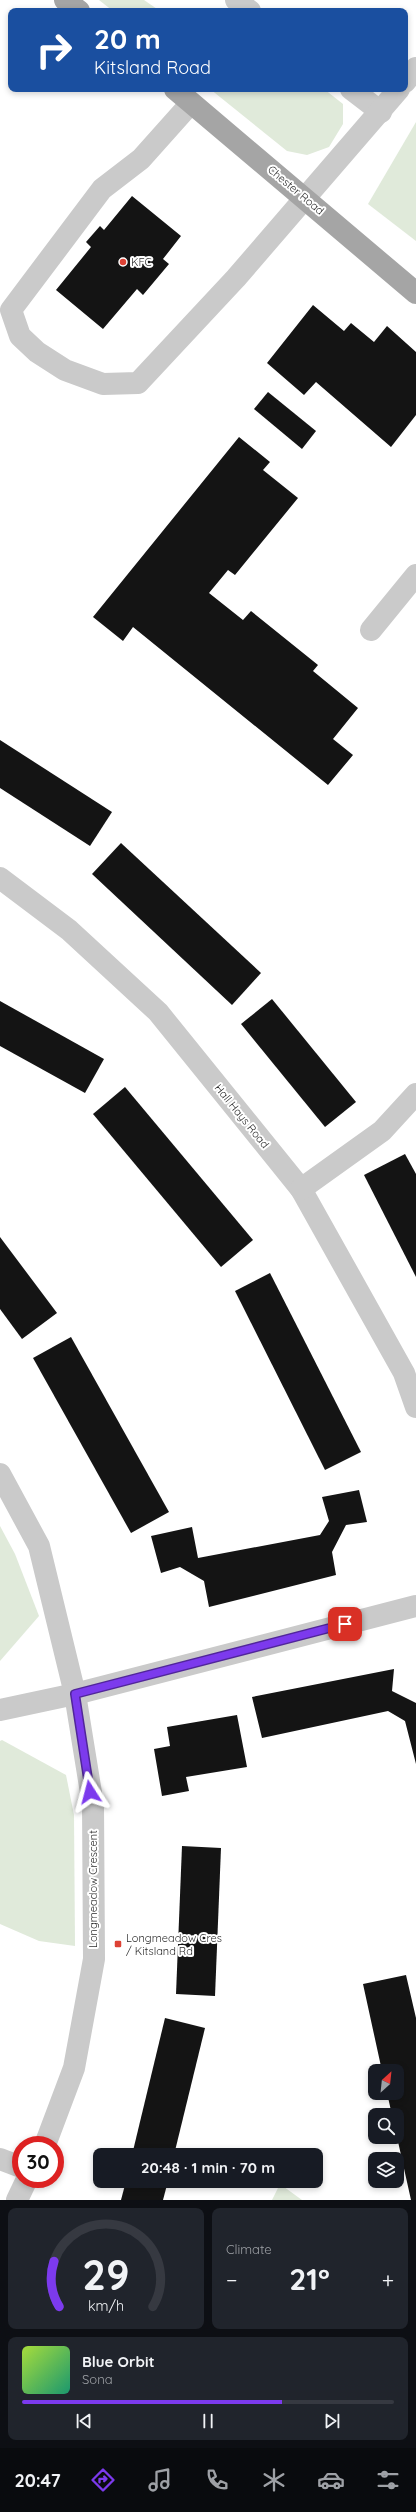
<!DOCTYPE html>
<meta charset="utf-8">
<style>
body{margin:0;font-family:Quicksand,sans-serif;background:#20242c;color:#f1f3f6;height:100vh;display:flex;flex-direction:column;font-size:15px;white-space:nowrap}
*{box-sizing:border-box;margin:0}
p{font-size:13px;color:#9ea1a6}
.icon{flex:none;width:22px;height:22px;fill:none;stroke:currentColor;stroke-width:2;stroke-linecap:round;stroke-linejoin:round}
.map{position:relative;height:2200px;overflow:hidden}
.drawer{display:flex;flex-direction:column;gap:8px;padding:8px;background:#0d0f14;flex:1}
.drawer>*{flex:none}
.banner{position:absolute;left:8px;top:8px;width:400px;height:84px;border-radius:8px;box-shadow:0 2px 6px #0003;background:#1a4fa0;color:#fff;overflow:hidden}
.needle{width:26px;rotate:27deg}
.controls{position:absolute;left:368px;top:2064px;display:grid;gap:8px}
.controls a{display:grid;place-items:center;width:36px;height:36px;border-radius:8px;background:#171b24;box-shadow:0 2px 6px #0003;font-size:20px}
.speed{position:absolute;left:12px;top:2136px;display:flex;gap:8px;font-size:20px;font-weight:700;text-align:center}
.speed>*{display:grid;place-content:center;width:52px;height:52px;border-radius:50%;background:#171b24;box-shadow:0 2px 6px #0003;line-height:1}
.speed .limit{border:6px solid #d22;background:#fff;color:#111}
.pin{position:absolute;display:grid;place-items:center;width:34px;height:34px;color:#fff;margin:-17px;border-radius:8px;box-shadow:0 2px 6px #0006}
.me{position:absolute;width:44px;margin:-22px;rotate:351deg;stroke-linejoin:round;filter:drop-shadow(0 0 3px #0008)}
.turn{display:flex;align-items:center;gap:14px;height:84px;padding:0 20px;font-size:18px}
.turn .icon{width:52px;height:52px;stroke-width:2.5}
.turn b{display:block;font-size:28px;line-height:34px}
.big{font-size:30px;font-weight:700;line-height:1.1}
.drawer .card{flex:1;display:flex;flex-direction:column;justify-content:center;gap:6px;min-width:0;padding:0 14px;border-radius:8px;background:#20242c}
.drawer .dial{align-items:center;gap:0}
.dial svg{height:104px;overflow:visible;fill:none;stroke:#363941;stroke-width:7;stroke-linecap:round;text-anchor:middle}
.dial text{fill:#f1f3f6;stroke:none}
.song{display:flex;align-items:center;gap:12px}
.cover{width:48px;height:48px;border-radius:6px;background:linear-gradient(135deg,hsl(80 70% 55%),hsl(160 70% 35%))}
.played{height:4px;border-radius:2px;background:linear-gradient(90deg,#7c3aed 70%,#363941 70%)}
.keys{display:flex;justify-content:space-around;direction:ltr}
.heat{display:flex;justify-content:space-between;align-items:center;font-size:22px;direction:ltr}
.drawer .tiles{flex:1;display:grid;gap:8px;grid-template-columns:1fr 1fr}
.card:last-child{grid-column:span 2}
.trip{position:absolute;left:93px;top:2148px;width:230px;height:40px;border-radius:8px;background:#171b24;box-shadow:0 2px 6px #0003;font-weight:700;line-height:40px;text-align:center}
.menu{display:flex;height:64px;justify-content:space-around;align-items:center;background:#090b0e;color:#9ea1a6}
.menu .icon{width:28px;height:28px}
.menu .active{color:#7c3aed}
.menu b{font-size:18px;color:#f1f3f6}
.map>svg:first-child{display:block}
.green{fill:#e0eada}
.building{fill:#141414}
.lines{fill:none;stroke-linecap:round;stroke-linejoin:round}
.minor{stroke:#cacaca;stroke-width:22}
.major{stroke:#a5a5a5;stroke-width:22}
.route-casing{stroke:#51269a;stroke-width:10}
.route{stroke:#7c3aed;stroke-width:7}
.poi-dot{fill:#dd4235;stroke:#fff;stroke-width:1.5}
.labels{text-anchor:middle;stroke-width:4;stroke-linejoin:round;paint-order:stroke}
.street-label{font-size:11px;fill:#2d2d2d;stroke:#fff}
.poi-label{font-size:11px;fill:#2d2d2d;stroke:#fff;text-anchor:start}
</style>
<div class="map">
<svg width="416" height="2200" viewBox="0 0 416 2200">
<rect width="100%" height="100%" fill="#fff"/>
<g class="green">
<path d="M99,0H144L160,11H113Z"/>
<path d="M210,89H324L343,104V124L329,147L307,155L287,151Z"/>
<path d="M416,122V241L368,204Z"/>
<path d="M0,1526L15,1554L39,1616L0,1661Z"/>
<path d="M2,1740L66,1775L74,1815L75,1946L39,1941L0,1924V1741Z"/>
<path d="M280,2184L302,2200H272Z"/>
</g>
<g class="building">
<path d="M132,196L181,236L163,259L169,264L143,295L137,289L103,329L56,290L91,247L86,242L100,226L104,230Z"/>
<path d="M313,305L344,331L351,323L374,342L387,326L416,352V415L391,447L316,382L304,395L267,363Z"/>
<path d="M268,392L316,431L302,449L254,409Z"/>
<path d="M239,437L270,462L263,470L298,498L235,575L228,570L209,593L243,620L251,611L318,665L313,671L358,708L333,739L353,755L328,785L133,627L123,641L93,617Z"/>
<path d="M0,740L112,812L90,846L0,788Z"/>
<path d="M121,843L261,973L232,1005L92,874Z"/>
<path d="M272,999L356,1102L325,1127L241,1024Z"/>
<path d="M0,1001L104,1059L85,1093L0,1046Z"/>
<path d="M125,1087L253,1240L221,1267L93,1114Z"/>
<path d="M405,1154L416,1174V1277L364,1175Z"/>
<path d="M0,1237L57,1313L22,1339L0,1309Z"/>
<path d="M270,1273L361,1452L325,1470L235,1291Z"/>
<path d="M71,1337L169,1512L131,1533L33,1358Z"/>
<path d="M359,1490L367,1522L346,1525L332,1552L336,1575L209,1607L204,1581L180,1567L161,1573L151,1536L192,1527L198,1558L320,1535L329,1521L322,1497Z"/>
<path d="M394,1669L392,1691L416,1703V1764L405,1721L388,1711L262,1738L252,1697Z"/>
<path d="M237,1715L247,1767L186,1777L189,1791L162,1796L154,1749L170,1746L167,1727Z"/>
<path d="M182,1846L221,1848L215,1996L176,1994Z"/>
<path d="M406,1975L416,2018V2200H411L397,2137V2115H392L387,2093H397V2071H382L363,1984Z"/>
<path d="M165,2018L205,2028L174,2155H132Z"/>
<path d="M126,2181H168L163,2200H121Z"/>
</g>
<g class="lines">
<g class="minor">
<path d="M236,0L250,11"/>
<path d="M405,82L416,68"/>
<path d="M351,89L381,112"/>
<path d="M191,103L141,159L102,189L11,310L20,336L37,352L65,370L103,384L138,383L236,278L399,89"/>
<path d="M371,630L416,575"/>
<path d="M0,878L69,930L158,1012L301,1189L404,1373L416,1407"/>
<path d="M301,1189L382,1131L416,1094"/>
<path d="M0,1474L39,1546L75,1694L93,1805L94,1959L74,2068L45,2145"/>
<path d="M0,1710L75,1694L416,1606"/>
<path d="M0,2159L21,2167"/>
<path d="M17,2200L27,2179"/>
</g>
<g class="major">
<path d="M65,0L79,11"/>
<path d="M175,89L416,293"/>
</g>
</g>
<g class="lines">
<defs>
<path id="route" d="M90,1792L75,1694L345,1624"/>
</defs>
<use href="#route" class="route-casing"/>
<use href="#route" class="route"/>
</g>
<g class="poi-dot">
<circle cx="123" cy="262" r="4"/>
<rect x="114" y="1940" width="8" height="8" rx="2"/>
</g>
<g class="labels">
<g class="street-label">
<text transform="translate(296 190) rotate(40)" y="4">Chester Road</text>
<text transform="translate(242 1116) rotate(51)" y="4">Hall Hays Road</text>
<text transform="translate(93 1889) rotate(-90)" y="4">Longmeadow Crescent</text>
</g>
<g class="poi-label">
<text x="131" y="266">KFC</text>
<text x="126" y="1942">Longmeadow Cres<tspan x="126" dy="13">/ Kitsland Rd</tspan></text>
</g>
</g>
</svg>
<div class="controls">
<a><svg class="needle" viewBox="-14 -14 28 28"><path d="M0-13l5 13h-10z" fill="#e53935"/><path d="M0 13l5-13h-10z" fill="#9ea1a6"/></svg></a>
<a><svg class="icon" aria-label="search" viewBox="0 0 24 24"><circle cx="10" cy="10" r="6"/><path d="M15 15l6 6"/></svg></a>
<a><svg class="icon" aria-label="layers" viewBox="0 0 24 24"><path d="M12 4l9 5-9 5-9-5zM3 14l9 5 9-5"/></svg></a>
</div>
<div class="speed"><div class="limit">30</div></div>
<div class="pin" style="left:345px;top:1624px;background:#d93025"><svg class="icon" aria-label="arrive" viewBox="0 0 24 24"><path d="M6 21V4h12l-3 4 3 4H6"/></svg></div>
<svg class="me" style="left:90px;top:1792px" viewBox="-20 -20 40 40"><path d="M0-17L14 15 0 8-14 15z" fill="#7c3aed" stroke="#fff" stroke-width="4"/></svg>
<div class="trip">20:48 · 1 min · 70 m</div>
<div class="banner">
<div class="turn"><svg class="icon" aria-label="right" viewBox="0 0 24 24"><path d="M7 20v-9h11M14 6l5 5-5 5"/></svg><div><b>20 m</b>Kitsland Road</div></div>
</div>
</div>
<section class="drawer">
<div class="tiles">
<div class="card dial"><svg viewBox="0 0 100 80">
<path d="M14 69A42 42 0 1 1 86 69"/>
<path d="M14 69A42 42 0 0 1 10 34" stroke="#7c3aed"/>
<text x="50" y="56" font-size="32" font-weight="700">29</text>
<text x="50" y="72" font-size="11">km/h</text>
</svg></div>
<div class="card"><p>Climate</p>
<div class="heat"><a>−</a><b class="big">21°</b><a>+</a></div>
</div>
<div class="card">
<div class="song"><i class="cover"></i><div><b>Blue Orbit</b><p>Sona</p></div></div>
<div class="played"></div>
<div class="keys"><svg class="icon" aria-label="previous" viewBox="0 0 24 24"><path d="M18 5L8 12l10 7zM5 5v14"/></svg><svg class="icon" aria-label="pause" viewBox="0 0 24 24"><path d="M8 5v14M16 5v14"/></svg><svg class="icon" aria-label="next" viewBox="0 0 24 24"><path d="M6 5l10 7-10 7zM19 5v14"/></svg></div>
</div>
</div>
</section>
<nav class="menu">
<b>20:47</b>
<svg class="icon active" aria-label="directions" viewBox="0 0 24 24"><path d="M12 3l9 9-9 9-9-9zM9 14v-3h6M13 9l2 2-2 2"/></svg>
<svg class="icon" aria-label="music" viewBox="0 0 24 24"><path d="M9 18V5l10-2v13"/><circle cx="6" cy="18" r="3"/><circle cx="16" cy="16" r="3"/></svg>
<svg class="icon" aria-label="phone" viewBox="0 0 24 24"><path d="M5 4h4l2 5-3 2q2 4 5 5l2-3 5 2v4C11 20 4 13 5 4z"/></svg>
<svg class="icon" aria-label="climate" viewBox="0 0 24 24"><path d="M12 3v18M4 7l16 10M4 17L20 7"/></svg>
<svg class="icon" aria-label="car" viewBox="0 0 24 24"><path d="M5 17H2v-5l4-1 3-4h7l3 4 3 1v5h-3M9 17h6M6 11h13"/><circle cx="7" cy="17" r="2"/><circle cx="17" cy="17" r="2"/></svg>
<svg class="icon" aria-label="filters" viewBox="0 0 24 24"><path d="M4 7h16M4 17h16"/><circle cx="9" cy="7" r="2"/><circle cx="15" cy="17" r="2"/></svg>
</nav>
